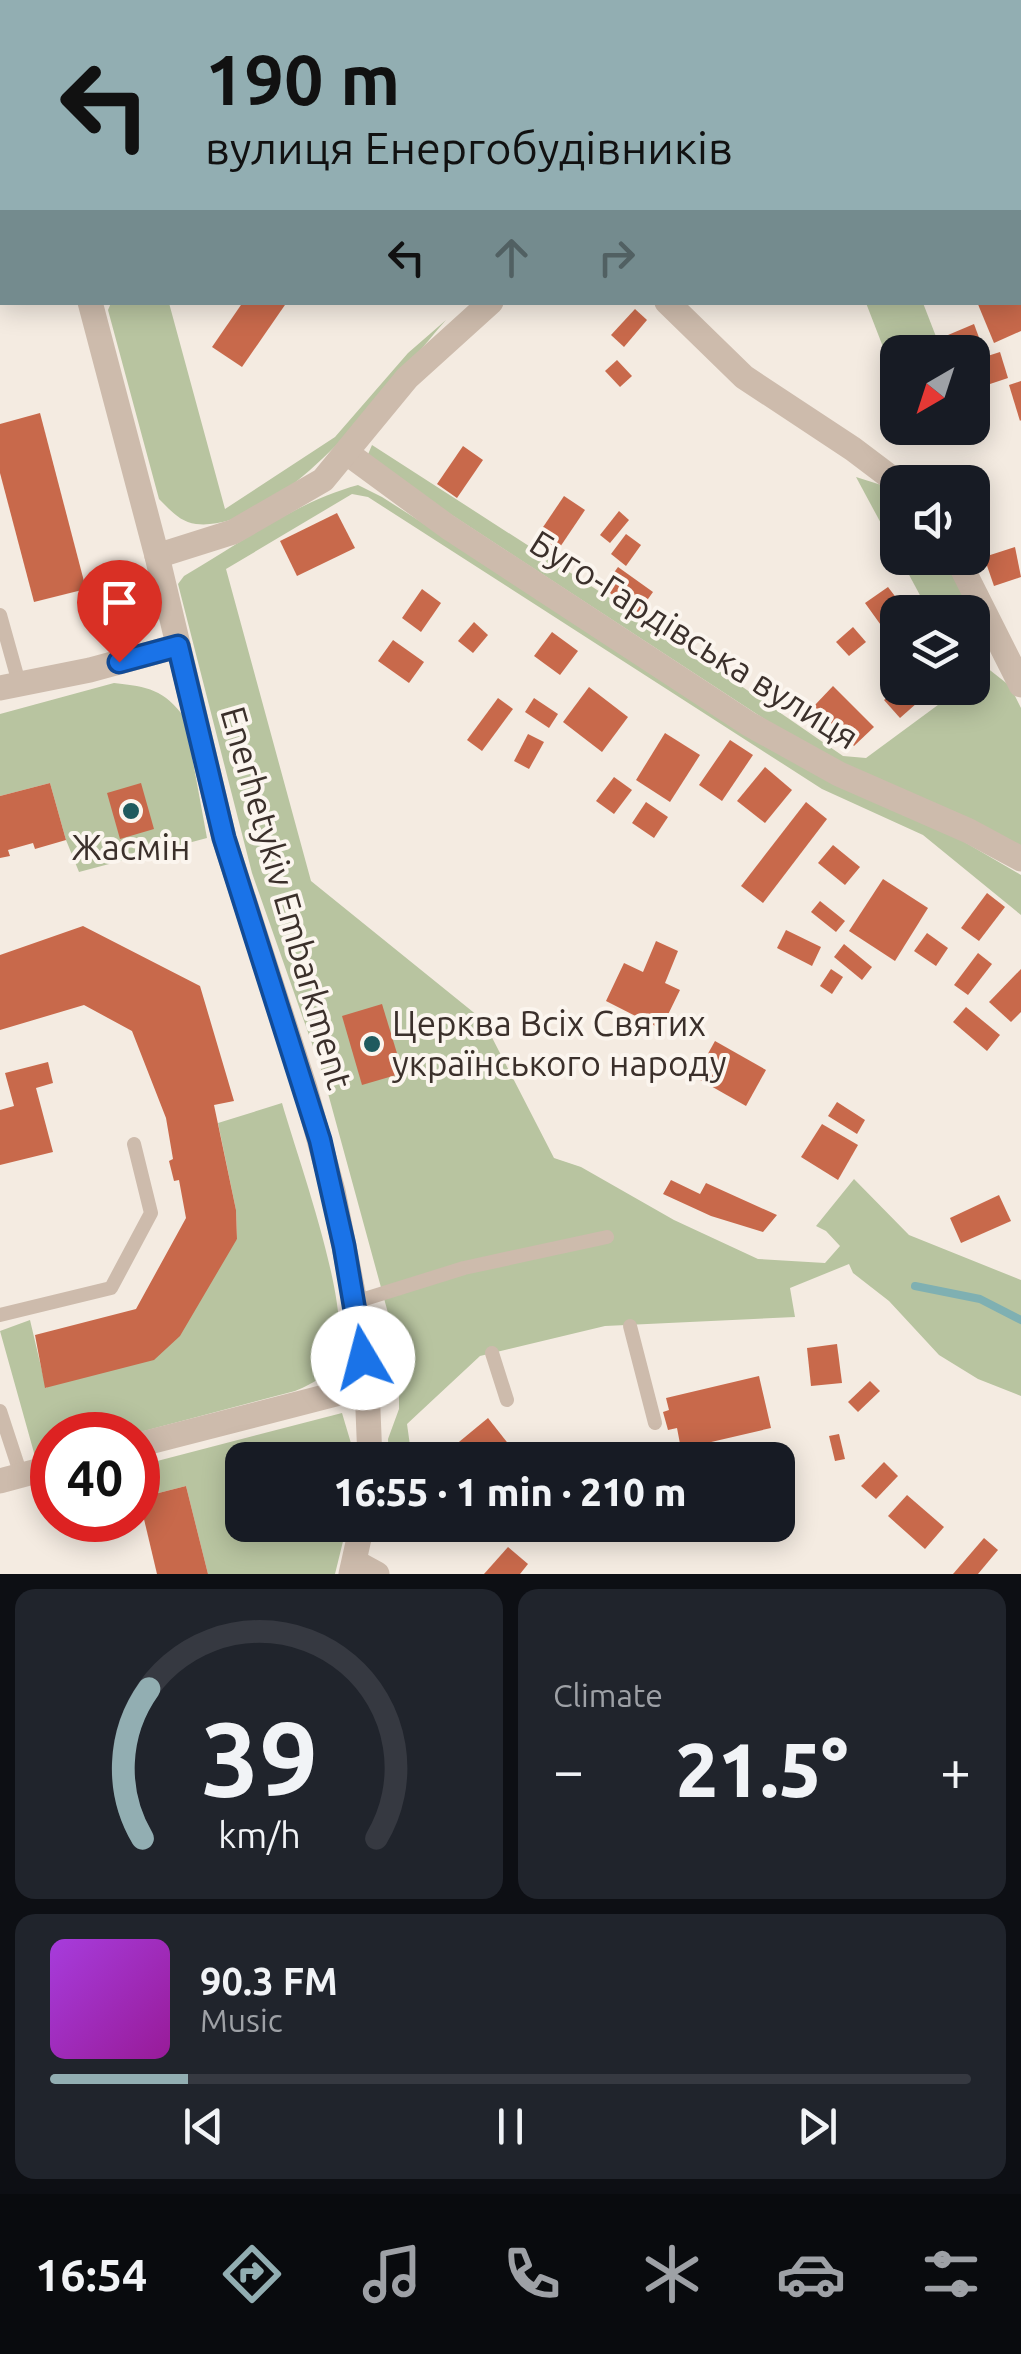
<!DOCTYPE html>
<meta charset="utf-8">
<style>
body{margin:0;font-family:Ubuntu,sans-serif;background:#20242c;color:#f1f3f6;height:100vh;display:flex;flex-direction:column;font-size:38px;white-space:nowrap}
*{box-sizing:border-box;margin:0}
p{font-size:32px;color:#9ea1a6}
.icon{flex:none;width:55px;height:55px;fill:none;stroke:currentColor;stroke-width:2;stroke-linecap:round;stroke-linejoin:round}
.map{position:relative;height:1574px;overflow:hidden}
.sheet{display:flex;flex-direction:column;gap:15px;padding:15px;background:#0d0f14;flex:1}
.sheet>*{flex:none}
.banner{position:absolute;left:0px;top:0px;width:1022px;height:305px;box-shadow:0 5px 25px #0003;background:#92aeb2;color:#111;overflow:hidden}
.needle{width:65px;rotate:219deg}
.tools{position:absolute;left:880px;top:335px;display:grid;gap:20px}
.tools a{display:grid;place-items:center;width:110px;height:110px;border-radius:20px;background:#171b24;box-shadow:0 5px 25px #0003;font-size:50px}
.speed{position:absolute;left:30px;top:1412px;display:flex;gap:20px;font-size:50px;font-weight:700;text-align:center}
.speed>*{display:grid;place-content:center;width:130px;height:130px;border-radius:50%;background:#171b24;box-shadow:0 5px 25px #0003;line-height:1}
.speed .limit{border:15px solid #d22;background:#fff;color:#111}
.pin{position:absolute;display:grid;place-items:center;width:85px;height:85px;color:#fff;margin:-102px -42px;border-radius:50% 50% 50% 0;rotate:-45deg;box-shadow:0 0 10px #0007}
.pin .icon{rotate:45deg}
.me{position:absolute;width:110px;margin:-55px;rotate:352deg;stroke-linejoin:round;filter:drop-shadow(0 0 8px #0008)}
.turn{display:flex;align-items:center;gap:35px;height:210px;padding:0 40px;font-size:45px}
.turn .icon{width:130px;height:130px;stroke-width:2.5}
.turn b{display:block;font-size:70px;line-height:85px}
.lanes{display:flex;align-items:center;height:95px;padding:0 40px;background:#0003;justify-content:center;gap:50px;direction:ltr}
.lanes .off{opacity:.35}
.big{font-size:75px;font-weight:800;line-height:1.1}
.sheet .card{flex:1;display:flex;flex-direction:column;justify-content:center;gap:15px;min-width:0;padding:0 35px;border-radius:20px;background:#20242c}
.sheet .dial{align-items:center;gap:0}
.dial svg{height:260px;overflow:visible;fill:none;stroke:#363941;stroke-width:7;stroke-linecap:round;text-anchor:middle}
.dial text{fill:#f1f3f6;stroke:none}
.song{display:flex;align-items:center;gap:30px}
.cover{width:120px;height:120px;border-radius:15px;background:linear-gradient(135deg,hsl(280 70% 55%),hsl(300 70% 35%))}
.played{height:10px;border-radius:5px;background:linear-gradient(90deg,#92aeb2 15%,#363941 15%)}
.keys{display:flex;justify-content:space-around;direction:ltr}
.heat{display:flex;justify-content:space-between;align-items:center;font-size:55px;direction:ltr}
.sheet .tiles{flex:1;display:grid;gap:15px;grid-template-columns:1fr 1fr}
.card:last-child{grid-column:span 2}
.trip{position:absolute;left:225px;top:1442px;width:570px;height:100px;border-radius:20px;background:#171b24;box-shadow:0 5px 25px #0003;font-weight:800;line-height:100px;text-align:center}
.menu{display:flex;height:160px;justify-content:space-around;align-items:center;background:#090b0e;color:#9ea1a6}
.menu .icon{width:70px;height:70px}
.menu .on{color:#92aeb2}
.menu b{font-size:45px;color:#f1f3f6}
.map>svg:first-child{display:block}
.green{fill:#b8c4a0}
.lines{fill:none;stroke-linecap:round;stroke-linejoin:round}
.stream{stroke:#7fb0b2;stroke-width:8}
.building{fill:#c8694b}
.service{stroke:#cdbbac;stroke-width:14}
.minor{stroke:#cdbbac;stroke-width:25}
.tertiary{stroke:#cdbbac;stroke-width:25}
.route-casing{stroke:#114b97;stroke-width:25}
.route{stroke:#1a73e8;stroke-width:18}
.poi-dot{fill:#1f5a5e;stroke:#fbf5ee;stroke-width:4}
.labels{text-anchor:middle;stroke-width:8;stroke-linejoin:round;paint-order:stroke}
.street-label{font-size:35px;fill:#3b302b;stroke:#fbf5ee}
.poi-label{font-size:35px;fill:#3b302b;stroke:#fbf5ee}
</style>
<div class="map">
<svg width="1021" height="1574" viewBox="0 0 1021 1574">
<rect width="100%" height="100%" fill="#f4ebe1"/>
<g class="green">
<path d="M111,303H169L225,509L335,437L408,353L446,320C394,379 283,533 196,524C180,522 170,510 159,499L108,310Z"/>
<path d="M866,303H923L942,352H898L897,383Z"/>
<path d="M372,445L667,635L843,756L866,758L961,688H972L973,638L986,667L1010,686L1021,708V852L812,750L366,459Z"/>
<path d="M856,477L897,490V553Z"/>
<path d="M358,485L382,497L781,752L913,812L1021,875V915L923,835L822,789L368,497L352,494L226,569L311,881L483,1020L554,1158L581,1167L674,1220L758,1259L825,1263L840,1246L826,1231L816,1226L854,1179L909,1235L1021,1280V1396L978,1379L939,1355L889,1301L853,1273L849,1264L790,1288L795,1317L605,1326L480,1356L407,1424L412,1460H389L388,1439L399,1409V1382L388,1313L323,1075L252,873L178,584L184,576C240,543 296,502 358,485Z"/>
<path d="M900,558H948L969,612H929Z"/>
<path d="M114,683C149,687 163,689 185,718L207,838L79,872L66,840L50,783L0,796V714Z"/>
<path d="M282,1103C297,1156 351,1304 337,1351C331,1374 315,1383 295,1391L129,1435H52V1455L36,1460L0,1331L30,1320L46,1388L237,1239L236,1210L218,1123Z"/>
<path d="M342,1413L356,1460H242V1525H347L335,1574H208L186,1486L139,1498L138,1495V1466Z"/>
</g>
<g class="lines">
<path class="stream" d="M915,1286L980,1299L1021,1320"/>
</g>
<g class="building">
<path d="M243,302H287L242,367L212,347Z"/>
<path d="M977,302H1021V331L994,343Z"/>
<path d="M635,309L647,320L624,347L611,335Z"/>
<path d="M974,324L981,343L954,352L948,335Z"/>
<path d="M1000,352L1008,378L972,390V361Z"/>
<path d="M617,360L632,376L620,387L605,371Z"/>
<path d="M1021,381V420L1020,421L1009,385Z"/>
<path d="M40,413L86,589L34,602L0,473V424Z"/>
<path d="M463,446L483,460L457,498L437,484Z"/>
<path d="M564,496L585,510L556,553L535,539Z"/>
<path d="M619,511L629,520L610,543L600,535Z"/>
<path d="M337,513L355,548L297,576L280,541Z"/>
<path d="M626,534L641,545L626,566L611,554Z"/>
<path d="M1015,547L1021,577L994,586L984,557Z"/>
<path d="M618,567L653,592L638,613L603,588Z"/>
<path d="M888,587L907,612H898V649L865,603Z"/>
<path d="M422,589L441,603L421,632L402,618Z"/>
<path d="M474,622L488,635L473,653L458,641Z"/>
<path d="M853,627L866,642L849,656L836,642Z"/>
<path d="M552,632L578,651L560,675L534,656Z"/>
<path d="M393,640L424,662L409,683L378,661Z"/>
<path d="M833,686L874,727L854,746L814,706Z"/>
<path d="M589,687L628,717L602,752L563,722Z"/>
<path d="M899,688H920L926,695L900,718L884,700Z"/>
<path d="M498,698L513,709L482,751L467,740Z"/>
<path d="M534,698L558,714L549,728L525,712Z"/>
<path d="M665,733L700,755L670,802L636,780Z"/>
<path d="M528,734L544,742L529,769L514,761Z"/>
<path d="M730,740L753,755L722,801L699,785Z"/>
<path d="M765,767L792,790L765,823L737,801Z"/>
<path d="M614,777L632,790L614,814L596,801Z"/>
<path d="M50,783L66,840L35,849L33,843L8,850L10,856L0,858V796Z"/>
<path d="M141,783L154,829L120,839L107,793Z"/>
<path d="M646,802L668,817L654,838L632,823Z"/>
<path d="M806,802L827,819L763,903L741,886Z"/>
<path d="M833,845L860,867L845,885L818,863Z"/>
<path d="M883,879L928,908L895,961L849,931Z"/>
<path d="M987,893L1005,907L979,941L961,928Z"/>
<path d="M820,901L845,921L836,932L811,912Z"/>
<path d="M83,926L200,986L234,1101L214,1105L236,1210L237,1239L180,1336L154,1360L45,1388L35,1335L136,1309L186,1218L179,1180L174,1181L169,1161L173,1159L166,1118L132,1031L84,1005L0,1030V955Z"/>
<path d="M786,930L821,947L812,966L777,948Z"/>
<path d="M927,933L948,948L936,966L914,951Z"/>
<path d="M656,941L678,951L665,983L680,990L661,1029L606,1001L624,963L643,972Z"/>
<path d="M844,944L872,967L862,980L834,957Z"/>
<path d="M978,953L992,964L968,995L954,985Z"/>
<path d="M831,969L843,977L832,994L820,986Z"/>
<path d="M1021,969V1012L1011,1022L989,1002Z"/>
<path d="M382,1004L403,1073L362,1085L342,1016Z"/>
<path d="M966,1007L1000,1035L987,1051L953,1022Z"/>
<path d="M715,1041L766,1070L746,1106L695,1077Z"/>
<path d="M48,1062L53,1083L36,1088L53,1152L0,1165V1110L14,1106L5,1073Z"/>
<path d="M837,1102L865,1120L857,1134L828,1116Z"/>
<path d="M822,1124L858,1145L838,1180L801,1157Z"/>
<path d="M671,1180L700,1194L706,1183L777,1215L763,1232L711,1216L663,1194Z"/>
<path d="M999,1195L1011,1221L961,1243L950,1218Z"/>
<path d="M837,1344L842,1383L811,1386L807,1348Z"/>
<path d="M759,1376L771,1428L681,1449L677,1428L668,1430L663,1412L669,1410L666,1398Z"/>
<path d="M870,1381L880,1391L858,1412L848,1402Z"/>
<path d="M488,1418L517,1455L511,1460H455L448,1451Z"/>
<path d="M839,1434L845,1459L835,1461L829,1436Z"/>
<path d="M884,1462L898,1476L876,1499L861,1486Z"/>
<path d="M186,1486L208,1574H157L139,1498Z"/>
<path d="M907,1495L944,1527L925,1549L888,1516Z"/>
<path d="M984,1538L998,1550L978,1574H953Z"/>
<path d="M508,1547L528,1564L520,1574H484Z"/>
</g>
<g class="lines">
<g class="service">
<path d="M0,153L2,154"/>
<path d="M0,615L19,683"/>
<path d="M355,1302L464,1268L607,1237"/>
<path d="M0,1315L111,1288L151,1213L134,1144"/>
<path d="M630,1326L655,1423"/>
<path d="M492,1353L507,1400"/>
<path d="M0,1411L21,1475"/>
</g>
<g class="minor">
<path d="M453,0L455,2"/>
<path d="M875,0L877,1"/>
<path d="M570,2L572,0"/>
<path d="M667,302L744,377L853,449L898,483"/>
<path d="M347,453L448,527L749,724L839,774L969,831L1021,859"/>
<path d="M157,556L233,532L323,480L407,378L491,302"/>
<path d="M957,558L1021,685"/>
<path d="M0,688L90,670L178,646"/>
<path d="M355,1562L377,1574"/>
</g>
<g class="tertiary">
<path d="M9,0L10,2"/>
<path d="M90,302L157,556L224,838L305,1088L333,1191L355,1302L367,1386L370,1460"/>
<path d="M138,1445L367,1386"/>
<path d="M0,1481L52,1467"/>
<path d="M351,1574L362,1525"/>
</g>
</g>
<g class="lines">
<defs>
<path id="route" d="M119,662L178,646L224,838L320,1140L344,1246L363,1358"/>
</defs>
<use href="#route" class="route-casing"/>
<use href="#route" class="route"/>
</g>
<g class="poi-dot">
<circle cx="131" cy="811" r="10"/>
<circle cx="372" cy="1044" r="10"/>
</g>
<g class="labels">
<g class="street-label">
<text transform="translate(694 640) rotate(32)" y="12">Буго-Гардівська вулиця</text>
<text transform="translate(286 898) rotate(74)" y="12">Enerhetykiv Embarkment</text>
</g>
<g class="poi-label">
<text x="131" y="860">Жасмін</text>
<text x="392" y="1036" text-anchor="start">Церква Всіх Святих<tspan x="392" dy="40">українського народу</tspan></text>
</g>
</g>
</svg>
<div class="tools">
<a><svg class="needle" viewBox="-14 -14 28 28"><path d="M0-13l5 13h-10z" fill="#e53935"/><path d="M0 13l5-13h-10z" fill="#9ea1a6"/></svg></a>
<a><svg class="icon" aria-label="sound" viewBox="0 0 24 24"><path d="M4 9h4l5-4v14l-5-4H4zM17 9q2 3 0 6"/></svg></a>
<a><svg class="icon" aria-label="layers" viewBox="0 0 24 24"><path d="M12 4l9 5-9 5-9-5zM3 14l9 5 9-5"/></svg></a>
</div>
<div class="speed"><div class="limit">40</div></div>
<div class="pin" style="left:119px;top:662px;background:#d93025"><svg class="icon" aria-label="arrive" viewBox="0 0 24 24"><path d="M6 21V4h12l-3 4 3 4H6"/></svg></div>
<svg class="me" style="left:363px;top:1358px" viewBox="-20 -20 40 40"><circle r="19" fill="#fff"/><path d="M0-13L10 11 0 6-10 11z" fill="#1a73e8"/></svg>
<div class="trip">16:55 · 1 min · 210 m</div>
<div class="banner">
<div class="turn"><svg class="icon" aria-label="left" viewBox="0 0 24 24"><path d="M17 20v-9H6M10 6l-5 5 5 5"/></svg><div><b>190 m</b>вулиця Енергобудівників</div></div>
<div class="lanes"><svg class="icon" aria-label="left" viewBox="0 0 24 24"><path d="M17 20v-9H6M10 6l-5 5 5 5"/></svg><svg class="icon off" aria-label="ahead" viewBox="0 0 24 24"><path d="M12 20V5M6 11l6-6 6 6"/></svg><svg class="icon off" aria-label="right" viewBox="0 0 24 24"><path d="M7 20v-9h11M14 6l5 5-5 5"/></svg></div>
</div>
</div>
<section class="sheet">
<div class="tiles">
<div class="card dial"><svg viewBox="0 0 100 80">
<path d="M14 69A42 42 0 1 1 86 69"/>
<path d="M14 69A42 42 0 0 1 16 23" stroke="#92aeb2"/>
<text x="50" y="56" font-size="32" font-weight="700">39</text>
<text x="50" y="72" font-size="11">km/h</text>
</svg></div>
<div class="card"><p>Climate</p>
<div class="heat"><a>−</a><b class="big">21.5°</b><a>+</a></div>
</div>
<div class="card">
<div class="song"><i class="cover"></i><div><b>90.3 FM</b><p>Music</p></div></div>
<div class="played"></div>
<div class="keys"><svg class="icon" aria-label="previous" viewBox="0 0 24 24"><path d="M18 5L8 12l10 7zM5 5v14"/></svg><svg class="icon" aria-label="pause" viewBox="0 0 24 24"><path d="M8 5v14M16 5v14"/></svg><svg class="icon" aria-label="next" viewBox="0 0 24 24"><path d="M6 5l10 7-10 7zM19 5v14"/></svg></div>
</div>
</div>
</section>
<nav class="menu">
<b>16:54</b>
<svg class="icon on" aria-label="directions" viewBox="0 0 24 24"><path d="M12 3l9 9-9 9-9-9zM9 14v-3h6M13 9l2 2-2 2"/></svg>
<svg class="icon" aria-label="music" viewBox="0 0 24 24"><path d="M9 18V5l10-2v13"/><circle cx="6" cy="18" r="3"/><circle cx="16" cy="16" r="3"/></svg>
<svg class="icon" aria-label="phone" viewBox="0 0 24 24"><path d="M5 4h4l2 5-3 2q2 4 5 5l2-3 5 2v4C11 20 4 13 5 4z"/></svg>
<svg class="icon" aria-label="climate" viewBox="0 0 24 24"><path d="M12 3v18M4 7l16 10M4 17L20 7"/></svg>
<svg class="icon" aria-label="car" viewBox="0 0 24 24"><path d="M5 17H2v-5l4-1 3-4h7l3 4 3 1v5h-3M9 17h6M6 11h13"/><circle cx="7" cy="17" r="2"/><circle cx="17" cy="17" r="2"/></svg>
<svg class="icon" aria-label="filters" viewBox="0 0 24 24"><path d="M4 7h16M4 17h16"/><circle cx="9" cy="7" r="2"/><circle cx="15" cy="17" r="2"/></svg>
</nav>
